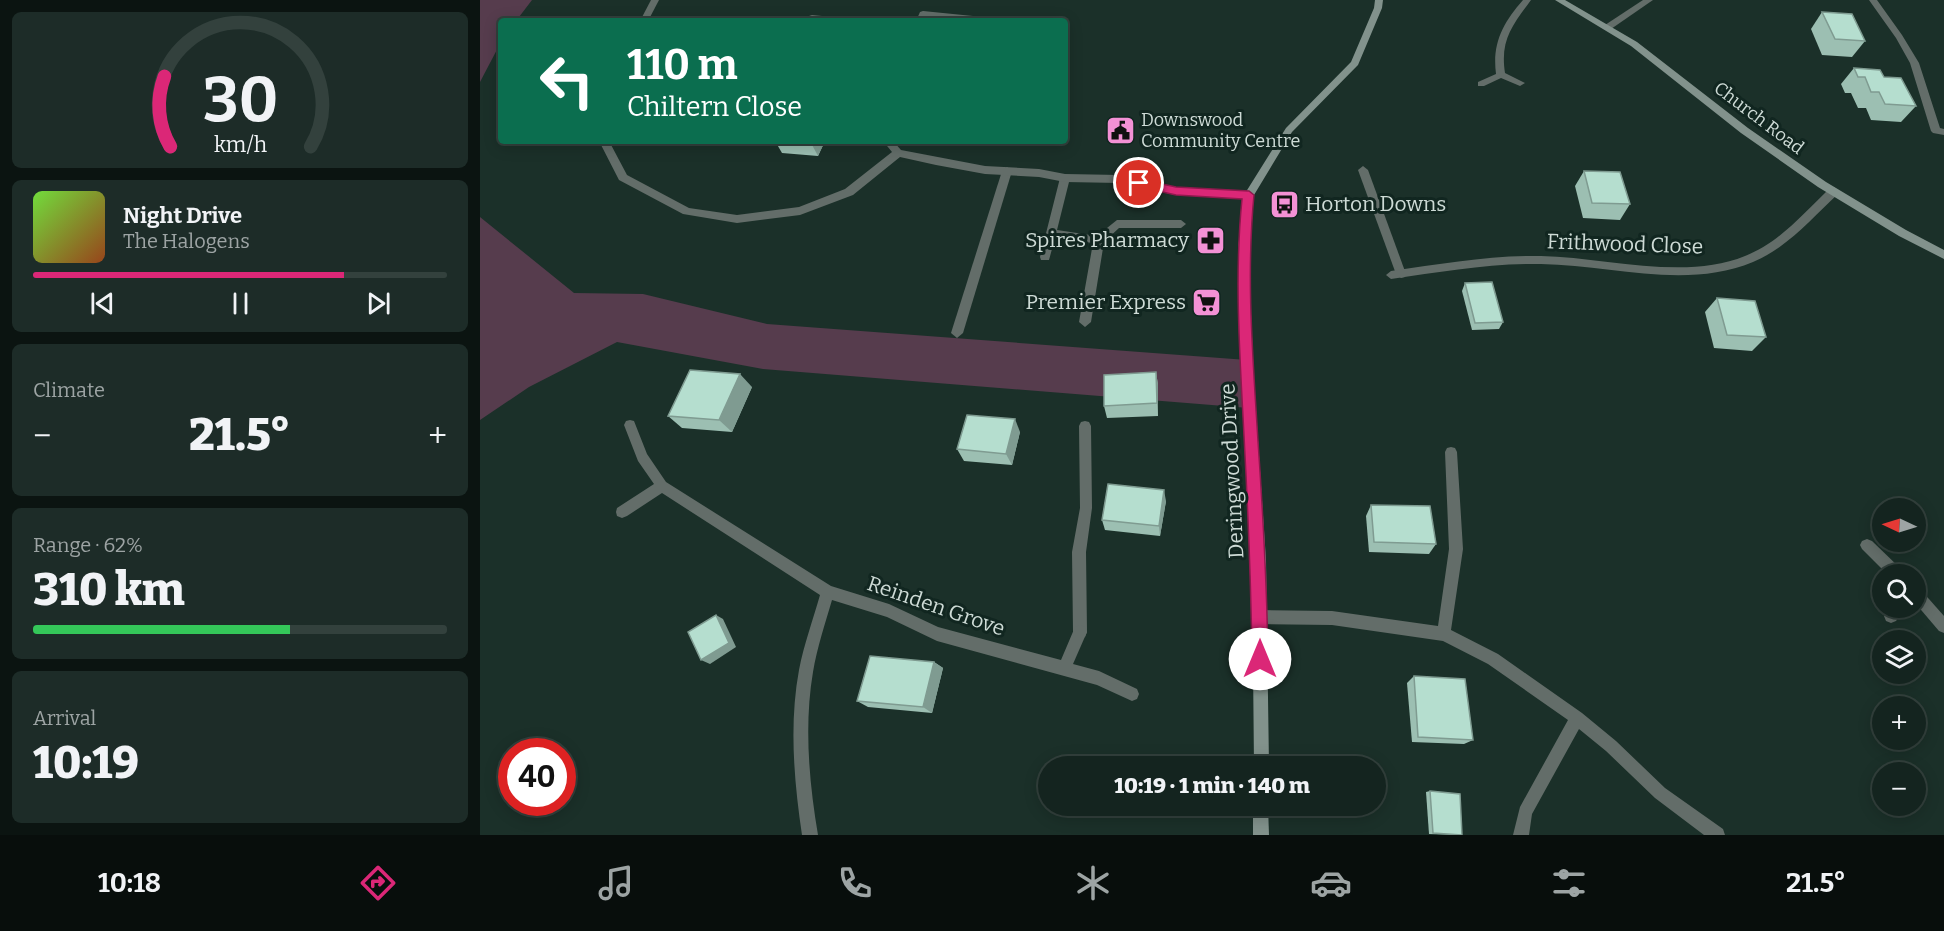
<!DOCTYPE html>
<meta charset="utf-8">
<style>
body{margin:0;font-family:Bitter,serif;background:#1d2c28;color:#f1f3f6;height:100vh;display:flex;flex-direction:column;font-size:22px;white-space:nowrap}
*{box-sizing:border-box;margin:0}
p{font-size:20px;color:#9da4a4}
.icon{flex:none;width:33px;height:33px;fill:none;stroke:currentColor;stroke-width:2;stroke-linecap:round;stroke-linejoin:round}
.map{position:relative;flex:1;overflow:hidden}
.drawer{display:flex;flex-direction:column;gap:12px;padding:12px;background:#0b1411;width:480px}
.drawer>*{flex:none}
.top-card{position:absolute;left:18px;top:18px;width:570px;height:126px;border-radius:6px;box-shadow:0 3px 15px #0003,0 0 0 2px #33413d;background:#0b6e4f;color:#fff;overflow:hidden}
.needle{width:39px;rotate:274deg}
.controls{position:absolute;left:1392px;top:498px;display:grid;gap:12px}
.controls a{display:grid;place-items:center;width:54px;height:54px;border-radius:50%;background:#14241f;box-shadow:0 3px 15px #0003,0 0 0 2px #33413d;font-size:30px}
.speed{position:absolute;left:18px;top:738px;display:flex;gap:12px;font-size:30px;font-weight:700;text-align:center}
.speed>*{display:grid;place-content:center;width:78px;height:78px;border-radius:50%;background:#14241f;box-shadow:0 3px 15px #0003,0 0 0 2px #33413d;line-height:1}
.speed .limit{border:9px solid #d22;background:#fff;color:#111}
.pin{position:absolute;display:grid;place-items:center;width:51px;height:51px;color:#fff;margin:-26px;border:3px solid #fff;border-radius:50%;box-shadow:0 2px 6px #0007}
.me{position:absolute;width:66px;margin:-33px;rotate:0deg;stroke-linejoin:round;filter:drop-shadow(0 0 4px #0008)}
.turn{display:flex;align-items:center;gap:21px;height:126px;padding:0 30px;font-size:27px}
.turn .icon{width:78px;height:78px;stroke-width:2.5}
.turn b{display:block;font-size:42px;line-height:51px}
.big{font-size:45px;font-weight:800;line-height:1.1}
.drawer .widget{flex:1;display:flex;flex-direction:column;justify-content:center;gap:9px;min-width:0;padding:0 21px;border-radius:9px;background:#1d2c28}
.drawer .dial{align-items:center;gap:0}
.dial svg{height:156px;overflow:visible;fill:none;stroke:#33413d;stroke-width:7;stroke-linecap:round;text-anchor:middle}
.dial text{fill:#f1f3f6;stroke:none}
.song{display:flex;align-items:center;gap:18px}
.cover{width:72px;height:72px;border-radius:9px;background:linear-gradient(135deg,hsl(100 70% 55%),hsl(20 70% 35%))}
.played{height:6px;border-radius:3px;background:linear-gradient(90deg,#db2777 75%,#33413d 75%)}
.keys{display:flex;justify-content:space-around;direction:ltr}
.heat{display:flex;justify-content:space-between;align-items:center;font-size:33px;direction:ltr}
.charge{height:9px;border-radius:4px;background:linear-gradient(90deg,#34c759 62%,#33413d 0)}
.trip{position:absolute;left:558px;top:756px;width:348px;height:60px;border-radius:30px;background:#14241f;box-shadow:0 3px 15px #0003,0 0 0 2px #33413d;font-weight:800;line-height:60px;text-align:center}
.menu{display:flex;height:96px;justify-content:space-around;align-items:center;background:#080e0c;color:#9da4a4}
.menu .icon{width:42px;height:42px}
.menu .active{color:#db2777}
.menu b{font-size:27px;color:#f1f3f6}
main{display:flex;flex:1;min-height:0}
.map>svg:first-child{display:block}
.green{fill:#563c4d}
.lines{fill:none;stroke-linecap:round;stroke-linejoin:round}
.lane{fill:#636d69;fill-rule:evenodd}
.street{fill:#636d69;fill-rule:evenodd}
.secondary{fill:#82928c;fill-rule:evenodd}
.wall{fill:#9cbfb2}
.shaded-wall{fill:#7f9b91}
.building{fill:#b5decf;stroke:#7f9b91;stroke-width:1.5}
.route{fill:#db2777;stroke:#8e194d;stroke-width:1.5}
.labels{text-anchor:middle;stroke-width:6;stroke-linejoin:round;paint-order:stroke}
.far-street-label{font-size:18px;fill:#cedbd6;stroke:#112620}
.far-poi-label{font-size:18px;fill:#cedbd6;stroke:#112620;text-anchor:start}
.poi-label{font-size:21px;fill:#cedbd6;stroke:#112620;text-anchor:end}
.street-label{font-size:21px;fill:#cedbd6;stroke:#112620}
</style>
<main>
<section class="drawer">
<div class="widget dial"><svg viewBox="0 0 100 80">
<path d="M14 69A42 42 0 1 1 86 69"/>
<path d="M14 69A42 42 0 0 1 11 33" stroke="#db2777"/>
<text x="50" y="56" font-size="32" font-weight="700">30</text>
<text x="50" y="72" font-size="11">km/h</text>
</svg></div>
<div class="widget">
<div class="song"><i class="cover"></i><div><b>Night Drive</b><p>The Halogens</p></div></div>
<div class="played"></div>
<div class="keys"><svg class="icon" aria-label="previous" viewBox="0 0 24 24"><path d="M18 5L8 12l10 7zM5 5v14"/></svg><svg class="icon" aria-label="pause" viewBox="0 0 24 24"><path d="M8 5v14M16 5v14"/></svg><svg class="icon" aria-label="next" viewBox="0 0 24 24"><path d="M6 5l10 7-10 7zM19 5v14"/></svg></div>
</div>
<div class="widget"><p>Climate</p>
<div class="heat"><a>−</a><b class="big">21.5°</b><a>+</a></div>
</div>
<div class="widget"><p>Range · 62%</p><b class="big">310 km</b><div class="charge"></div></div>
<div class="widget"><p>Arrival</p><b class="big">10:19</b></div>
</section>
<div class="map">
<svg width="1464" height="835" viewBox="0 0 1464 835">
<rect width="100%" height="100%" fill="#1b3029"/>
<g class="green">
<path d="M0,0H52L36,21H21V42L0,82Z"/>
<path d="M0,217L94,293L163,294L287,324L767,360L769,408L283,369L137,342L49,387L0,420Z"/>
</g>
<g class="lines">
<g class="lane">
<path d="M443,11L513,18L517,21H487L446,17L444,21H436L440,12Z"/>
<path d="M332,15L362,18L366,21L329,20V16Z"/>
<path d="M883,166L888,170L926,274L925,277L921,278L916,274L878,170Z"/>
<path d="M527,167L532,171L483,333L477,338L471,333L522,171Z"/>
<path d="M585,174L590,178L577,230L617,236L637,220H701L706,224L701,228H639L624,242L611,322L605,327L599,322L613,243L575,238L569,260H561L560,257L580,178Z"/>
<path d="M605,421L609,422L611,426L612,508L606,552L607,632L605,637L600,639L595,637L593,632L592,552L600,508L599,426L601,422Z"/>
</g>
<g class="street">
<path d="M171,0H179L168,21H160Z"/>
<path d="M1043,0H1051C1032,26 1020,40 1025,73L1045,83L1040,86L1021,78L1004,86H998V82L1016,74C1012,43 1023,23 1043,0Z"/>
<path d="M1163,0H1173L1131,29H1125V25Z"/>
<path d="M1389,0H1397L1422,35L1439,63L1460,128L1464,129V135L1453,133L1451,131L1430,63L1416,38Z"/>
<path d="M119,141H129L147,175L209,208L257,215L319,207L365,189L412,152L403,141H413L421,150L505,166L559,169L585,174L640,175L696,187L769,191L774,195L769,199L696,195L640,183L585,182L559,177L505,174L456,165L420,157L373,195L320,215L257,223L203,214L139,180Z"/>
<path d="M1354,187L1359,191L1358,194C1332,218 1307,248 1273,262C1206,290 1130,265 1061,264C1010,263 961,272 911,279L906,275L911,271C961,264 1011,255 1061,256C1124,257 1205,281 1265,256C1299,243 1324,213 1350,188Z"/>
<path d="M150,420L154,421L167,454L186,482L351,586L409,604L458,627L581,660L595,627L600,625L605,627L607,632L593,664L619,671L657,689L659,694L657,699L652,701L617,685L457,641L407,617L352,600C345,624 337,648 333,672C324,725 329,782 338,835H322C314,781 309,724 319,670C324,644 333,620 340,595L182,493L147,516L142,518L137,516L136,512L137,508L174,484L158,461L144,425L146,421Z"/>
<path d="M971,447L975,448L977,452L983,549L971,630L1018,654L1102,713L1136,741L1185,788L1243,829L1245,835H1224L1175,798L1126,751L1099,729L1052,814L1049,835H1033L1040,807L1088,720L1008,664L963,641L852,625L780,624L775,622L773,617L775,612L780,610L852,611L958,626L969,549L965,452L967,448Z"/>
<path d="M1387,539L1392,541L1421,569L1422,574H1407L1382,549L1380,545L1382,541Z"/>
<path d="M1436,588L1441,590L1464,616V633L1459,631L1436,604Z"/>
<path d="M1410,608H1426L1416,621L1411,623L1406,621L1404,616Z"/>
</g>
<g class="secondary">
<path d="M895,0H903L902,8L878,65L812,132L774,195L768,249L774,380L786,560L789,766H774L772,560L762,380L758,249L764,195L806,128L871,62L894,8Z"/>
<path d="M1075,0H1085L1157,42L1268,128L1346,182L1426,230L1464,250V259L1419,236L1338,187L1261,133L1151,46Z"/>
<path d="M773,806H788L789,835H773Z"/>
</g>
</g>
<g class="wall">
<path d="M1342,12L1385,41L1372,57L1342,55L1331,29Z"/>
<path d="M1374,68L1404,77L1436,106L1421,122L1391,120L1386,108H1378L1371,93H1365L1361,84Z"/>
<path d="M295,141H345L338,156L302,153Z"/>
<path d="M1104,171L1150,204L1140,220L1103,218L1095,186Z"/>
<path d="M985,283L1023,322L1019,329L992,330L982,291Z"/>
<path d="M1237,298L1286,337L1272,351L1234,348L1225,312Z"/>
<path d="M676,372L678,385V416L627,418L624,406Z"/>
<path d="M272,387L252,432L202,428L188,416Z"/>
<path d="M540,432L532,465L484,461L477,449Z"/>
<path d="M686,501L680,536L625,530L622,520Z"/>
<path d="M891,505L956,544L949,554L889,552L886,516Z"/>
<path d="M454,662L463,668L452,713L388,707L377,701Z"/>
<path d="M934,676L993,740L984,744L932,742L927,683Z"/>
<path d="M950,791L982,835L949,834L946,792Z"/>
</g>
<g class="shaded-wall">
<path d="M330,141H345L338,156Z"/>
<path d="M676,372L678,385V416L677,403Z"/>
<path d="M260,374L272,387L252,432L239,420Z"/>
<path d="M535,419L540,432L532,465L526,454Z"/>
<path d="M684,490L686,501L680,536L679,526Z"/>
<path d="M236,615L243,619L256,647L230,664L221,660Z"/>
<path d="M454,662L463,668L452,713L443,707Z"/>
</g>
<g class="building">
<path d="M1342,12L1372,14L1385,41L1355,39Z"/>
<path d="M1374,68L1400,70L1404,77L1421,78L1436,106L1405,104L1399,92H1391L1385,77H1378Z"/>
<path d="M1104,171L1140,172L1150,204L1112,203Z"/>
<path d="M1012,282L1023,322L995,323L985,283Z"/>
<path d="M1237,298L1275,301L1286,337L1247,335Z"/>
<path d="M210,370L260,374L239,420L188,416Z"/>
<path d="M676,372L677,403L624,406V375Z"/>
<path d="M487,415L535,419L526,454L477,449Z"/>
<path d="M628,484L684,490L679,526L622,520Z"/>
<path d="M891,505L950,506L956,544L894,542Z"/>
<path d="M236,615L249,643L221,660L208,632Z"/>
<path d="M390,656L454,662L443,707L377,701Z"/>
<path d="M934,676L985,679L993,740L938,737Z"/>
<path d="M950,791L980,794L982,835L953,833Z"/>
</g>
<path class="route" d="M659,179L696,187L769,191L774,195C766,277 773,359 778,441C783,514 787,586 788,659L786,665L780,667L775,665L772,659C771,585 768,510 764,436C760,357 754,278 762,199L696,195L655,186V180Z"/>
<defs>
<symbol id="civic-square" viewBox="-11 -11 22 22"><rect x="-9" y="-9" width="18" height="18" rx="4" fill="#f391d5" stroke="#112620"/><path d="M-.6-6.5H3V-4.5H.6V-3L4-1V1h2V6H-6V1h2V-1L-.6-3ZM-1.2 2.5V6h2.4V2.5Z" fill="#111"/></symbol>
<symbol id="bus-square" viewBox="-11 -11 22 22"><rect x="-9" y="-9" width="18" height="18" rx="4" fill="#f391d5" stroke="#112620"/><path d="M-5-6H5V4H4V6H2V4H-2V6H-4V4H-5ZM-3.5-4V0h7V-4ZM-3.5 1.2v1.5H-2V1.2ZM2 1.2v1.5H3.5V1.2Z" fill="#111"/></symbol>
<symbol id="pharmacy-square" viewBox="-11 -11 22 22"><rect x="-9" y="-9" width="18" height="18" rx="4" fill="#f391d5" stroke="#112620"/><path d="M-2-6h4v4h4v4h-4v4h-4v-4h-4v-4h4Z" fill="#111"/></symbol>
<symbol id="supermarket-square" viewBox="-11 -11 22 22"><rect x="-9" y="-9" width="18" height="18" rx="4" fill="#f391d5" stroke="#112620"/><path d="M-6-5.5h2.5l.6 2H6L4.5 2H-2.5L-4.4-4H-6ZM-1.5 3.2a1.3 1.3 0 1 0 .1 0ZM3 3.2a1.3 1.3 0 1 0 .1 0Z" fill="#111"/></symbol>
</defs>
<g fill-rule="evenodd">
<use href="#civic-square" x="624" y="114" width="33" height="33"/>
<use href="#bus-square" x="788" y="188" width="33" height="33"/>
<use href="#pharmacy-square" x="714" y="224" width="33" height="33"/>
<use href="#supermarket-square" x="710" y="286" width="33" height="33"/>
</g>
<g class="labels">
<g class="far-street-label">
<text transform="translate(1279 118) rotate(37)" y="6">Church Road</text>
</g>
<g class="far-poi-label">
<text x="661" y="126">Downswood<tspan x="661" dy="21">Community Centre</tspan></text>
</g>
<g class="poi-label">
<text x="825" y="211" text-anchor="start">Horton Downs</text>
<text x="709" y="247">Spires Pharmacy</text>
<text x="706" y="309">Premier Express</text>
</g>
<g class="street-label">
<text transform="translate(1145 244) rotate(2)" y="7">Frithwood Close</text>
<text transform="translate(752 471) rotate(-93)" y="7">Deringwood Drive</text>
<text transform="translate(456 606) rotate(19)" y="7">Reinden Grove</text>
</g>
</g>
</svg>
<div class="controls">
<a><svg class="needle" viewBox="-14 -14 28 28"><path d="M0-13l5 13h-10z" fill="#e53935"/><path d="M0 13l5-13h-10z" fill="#9da4a4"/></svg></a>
<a><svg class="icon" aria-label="search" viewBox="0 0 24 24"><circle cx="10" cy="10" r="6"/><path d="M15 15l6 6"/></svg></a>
<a><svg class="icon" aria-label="layers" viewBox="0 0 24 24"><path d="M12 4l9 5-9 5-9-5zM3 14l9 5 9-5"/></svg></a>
<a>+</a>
<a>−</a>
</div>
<div class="speed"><div class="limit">40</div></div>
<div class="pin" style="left:659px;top:183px;background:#d93025"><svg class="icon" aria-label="arrive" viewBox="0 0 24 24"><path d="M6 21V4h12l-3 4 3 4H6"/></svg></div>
<svg class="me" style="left:780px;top:659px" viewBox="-20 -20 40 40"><circle r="19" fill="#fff"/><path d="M0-13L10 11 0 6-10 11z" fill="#db2777"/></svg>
<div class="trip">10:19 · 1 min · 140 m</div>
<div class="top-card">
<div class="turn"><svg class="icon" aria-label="left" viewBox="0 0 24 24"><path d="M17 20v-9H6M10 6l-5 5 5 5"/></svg><div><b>110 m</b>Chiltern Close</div></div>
</div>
</div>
</main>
<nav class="menu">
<b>10:18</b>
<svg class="icon active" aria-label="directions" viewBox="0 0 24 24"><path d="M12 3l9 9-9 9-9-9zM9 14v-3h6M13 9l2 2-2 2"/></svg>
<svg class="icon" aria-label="music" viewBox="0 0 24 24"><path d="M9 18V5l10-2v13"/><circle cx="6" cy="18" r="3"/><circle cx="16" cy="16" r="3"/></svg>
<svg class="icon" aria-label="phone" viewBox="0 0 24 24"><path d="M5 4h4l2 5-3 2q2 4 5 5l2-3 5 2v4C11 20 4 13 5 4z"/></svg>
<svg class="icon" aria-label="climate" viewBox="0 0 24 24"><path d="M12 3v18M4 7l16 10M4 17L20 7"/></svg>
<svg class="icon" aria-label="car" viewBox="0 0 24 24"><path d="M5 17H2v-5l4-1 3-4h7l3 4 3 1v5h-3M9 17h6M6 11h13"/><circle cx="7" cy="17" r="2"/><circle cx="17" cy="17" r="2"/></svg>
<svg class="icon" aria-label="filters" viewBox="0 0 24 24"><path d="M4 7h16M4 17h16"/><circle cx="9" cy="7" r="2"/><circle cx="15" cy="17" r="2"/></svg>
<b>21.5°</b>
</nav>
